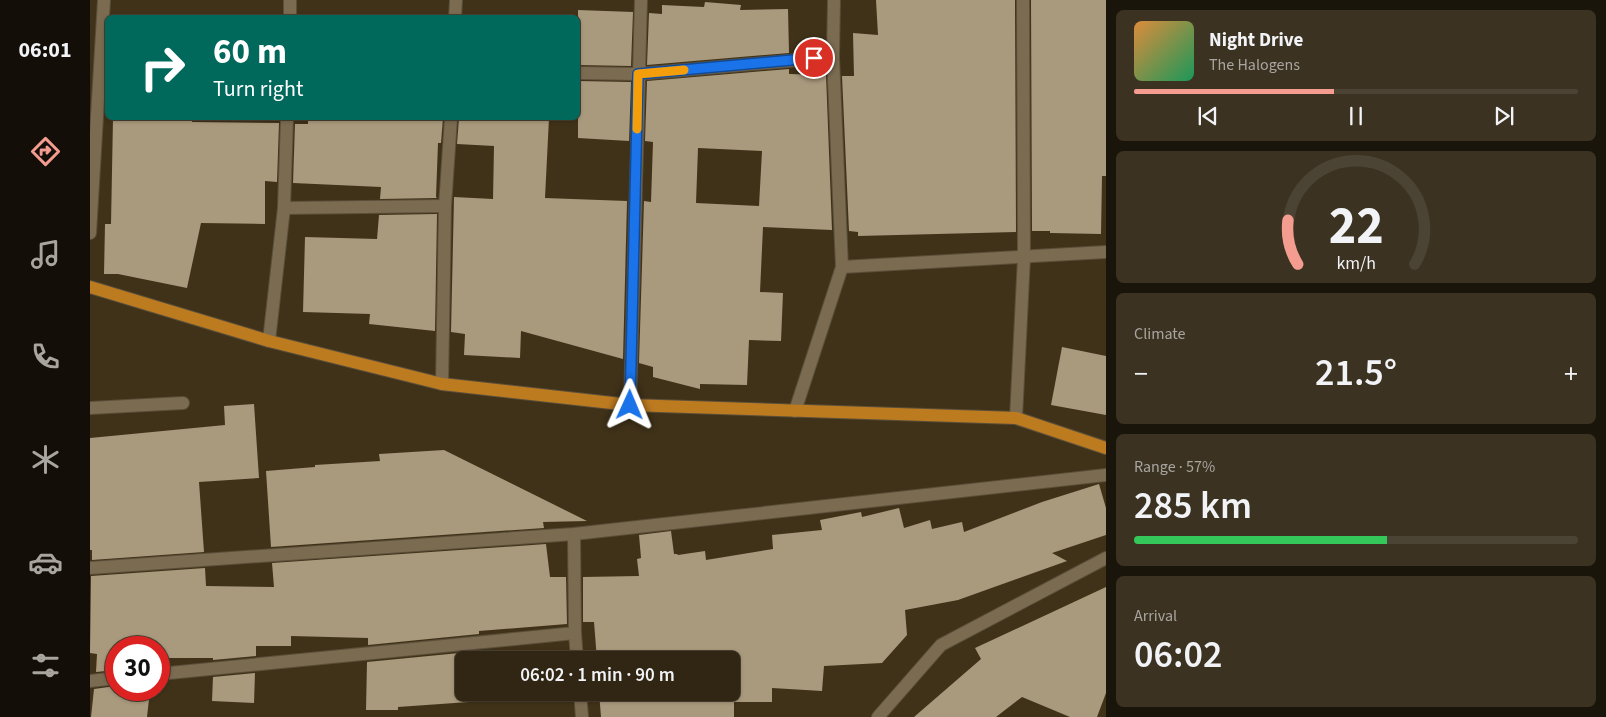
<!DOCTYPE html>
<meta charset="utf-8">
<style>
body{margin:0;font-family:"Source Sans 3",sans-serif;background:#3c3221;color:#f1f3f6;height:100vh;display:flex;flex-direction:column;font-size:19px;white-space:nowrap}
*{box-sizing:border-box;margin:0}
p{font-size:16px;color:#a8a5a0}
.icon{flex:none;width:28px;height:28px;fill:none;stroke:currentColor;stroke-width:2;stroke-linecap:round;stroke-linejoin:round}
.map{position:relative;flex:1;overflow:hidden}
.details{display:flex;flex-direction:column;gap:10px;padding:10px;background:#1a150a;width:500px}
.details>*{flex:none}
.hud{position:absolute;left:15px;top:15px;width:475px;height:105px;border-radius:8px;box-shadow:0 1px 4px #0004,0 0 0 1px #4b4333;background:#00695c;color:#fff;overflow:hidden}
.speed{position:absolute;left:15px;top:636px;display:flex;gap:10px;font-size:25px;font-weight:700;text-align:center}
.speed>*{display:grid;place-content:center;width:65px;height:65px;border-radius:50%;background:#302613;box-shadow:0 1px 4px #0004,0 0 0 1px #4b4333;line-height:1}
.speed .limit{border:8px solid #d22;background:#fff;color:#111}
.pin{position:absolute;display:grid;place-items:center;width:42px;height:42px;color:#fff;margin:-21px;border:2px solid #fff;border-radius:50%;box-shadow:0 1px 5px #0007}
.me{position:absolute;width:55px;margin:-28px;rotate:1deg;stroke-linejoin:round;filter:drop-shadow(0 0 4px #0008)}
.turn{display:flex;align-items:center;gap:18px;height:105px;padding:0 25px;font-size:22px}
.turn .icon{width:65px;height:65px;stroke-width:2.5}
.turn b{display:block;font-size:35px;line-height:42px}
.big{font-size:38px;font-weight:600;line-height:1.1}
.details .tile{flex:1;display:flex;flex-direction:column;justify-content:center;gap:8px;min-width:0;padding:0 18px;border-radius:8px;background:#3c3221}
.details .dial{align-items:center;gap:0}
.dial svg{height:130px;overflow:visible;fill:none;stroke:#4b4333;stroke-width:7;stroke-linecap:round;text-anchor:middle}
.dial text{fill:#f1f3f6;stroke:none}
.song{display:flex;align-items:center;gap:15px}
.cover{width:60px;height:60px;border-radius:8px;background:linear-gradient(135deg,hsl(30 70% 55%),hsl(150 70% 35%))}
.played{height:5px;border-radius:2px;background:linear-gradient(90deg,#f59c90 45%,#4b4333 45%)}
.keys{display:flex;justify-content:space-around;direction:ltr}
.heat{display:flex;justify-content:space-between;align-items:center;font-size:28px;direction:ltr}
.charge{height:8px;border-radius:4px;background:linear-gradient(90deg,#34c759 57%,#4b4333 0)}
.trip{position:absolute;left:365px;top:651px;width:285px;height:50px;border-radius:8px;background:#302613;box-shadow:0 1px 4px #0004,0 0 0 1px #4b4333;font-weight:600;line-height:50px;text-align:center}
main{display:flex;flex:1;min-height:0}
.tab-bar{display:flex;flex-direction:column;width:90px;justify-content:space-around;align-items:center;background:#130f08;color:#a8a5a0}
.tab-bar .icon{width:35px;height:35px}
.tab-bar .current{color:#f59c90}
.tab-bar b{font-size:22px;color:#f1f3f6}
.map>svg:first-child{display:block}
.building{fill:#a9997d;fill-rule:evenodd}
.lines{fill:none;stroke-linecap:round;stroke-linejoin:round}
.minor-casing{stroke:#5b4f3a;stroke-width:14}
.major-casing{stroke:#5b4f3a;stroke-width:14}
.minor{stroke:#7b6b51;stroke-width:12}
.major{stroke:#bd7b20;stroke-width:12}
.route-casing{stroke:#114b97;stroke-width:12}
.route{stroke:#1a73e8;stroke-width:9}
.slow{stroke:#f59e0b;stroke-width:9}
</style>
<main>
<nav class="tab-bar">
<b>06:01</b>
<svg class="icon current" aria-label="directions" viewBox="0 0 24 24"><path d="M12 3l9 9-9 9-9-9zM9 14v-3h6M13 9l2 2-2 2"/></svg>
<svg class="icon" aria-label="music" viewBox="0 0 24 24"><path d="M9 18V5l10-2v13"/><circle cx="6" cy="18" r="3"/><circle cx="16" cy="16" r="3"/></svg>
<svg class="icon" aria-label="phone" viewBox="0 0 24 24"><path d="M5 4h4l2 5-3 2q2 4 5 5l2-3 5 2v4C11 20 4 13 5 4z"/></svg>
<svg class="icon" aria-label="climate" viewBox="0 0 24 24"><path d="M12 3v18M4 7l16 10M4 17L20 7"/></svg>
<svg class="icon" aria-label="car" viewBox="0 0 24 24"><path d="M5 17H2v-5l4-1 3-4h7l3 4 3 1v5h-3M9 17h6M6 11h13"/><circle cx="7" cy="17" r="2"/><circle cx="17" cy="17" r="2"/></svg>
<svg class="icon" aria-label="filters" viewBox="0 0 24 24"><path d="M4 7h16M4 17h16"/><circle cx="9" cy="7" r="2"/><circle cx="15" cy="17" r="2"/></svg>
</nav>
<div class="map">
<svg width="1016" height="717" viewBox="0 0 1016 717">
<rect width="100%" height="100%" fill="#403219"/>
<g class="building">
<path d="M786,0H925L926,232L768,236V232L759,231L752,76H764L763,33L788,35Z"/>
<path d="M941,0H1016V176H1012L1011,234L960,233V231H942Z"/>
<path d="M615,2L651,5L650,10L698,9L699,53L557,65L559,13L572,14V5L614,7Z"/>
<path d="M488,10L543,12L541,66L488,65Z"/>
<path d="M699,69V74L736,75L742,230L673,227L670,292L693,293L691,341L659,340L657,385L610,384V389L563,377V367L549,363L554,201L561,202L563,142L555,141L557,81ZM608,148L672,151L669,206L606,203Z"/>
<path d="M488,81L541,82L539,141L488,138Z"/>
<path d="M23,118H102V122L189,123L187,182L175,181V224L111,223L97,288L28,274H14L15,224H21Z"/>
<path d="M218,118H353L351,143H348L346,197L347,198L290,199L291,187L203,183L205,124H218Z"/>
<path d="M369,118H459L455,198L537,201L533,359L431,331L430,358L374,355L375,334L361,332L364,197L403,199L404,146L367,144Z"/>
<path d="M347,214L345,331L279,324L280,314L213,312L215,237L287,239L289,215Z"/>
<path d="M972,347L1016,356V415L961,405Z"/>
<path d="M164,404L169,478L109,482L114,552L2,560V550H0V438L135,425L134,406Z"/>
<path d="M354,450L497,521L453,522L454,528L181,547L176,471L225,467V465L290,461L289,454Z"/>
<path d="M1009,484L1016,508V535L962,553L977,561L868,600L815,610L817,635L792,663L734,666L732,691L682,688V702H644V717H511L509,692H641V660H507L504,622H493V577L549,576L547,559L551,558L549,535L581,531L584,554H587L588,555L615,551L616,560L683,549L682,535L732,530L730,520L771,512L772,517L809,508L814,528L840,520L842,529L872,522L874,532L952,502Z"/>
<path d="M456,544L460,577H476L477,624L389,631V634L278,645V638L201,636V646H166V656L123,660V658H69V648H26V670L6,672L7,654L0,653L1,576L115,568L116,586L184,587L182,563Z"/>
<path d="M1016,587V693L1007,717H980L932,697L906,717H824L891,659L885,648Z"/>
<path d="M390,651V660H374V692H393V701L308,707V710H276L277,662Z"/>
<path d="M165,673L164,703L122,701L123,677Z"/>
<path d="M26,686V690H60L57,717H1L4,689Z"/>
</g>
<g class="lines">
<defs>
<g id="minor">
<path d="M200,18V0"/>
<path d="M365,18L366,0"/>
<path d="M488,73L548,74L743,57"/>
<path d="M194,208L355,206"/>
<path d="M0,233L14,0"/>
<path d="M752,267L1016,252"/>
<path d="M179,341L194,208L197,118"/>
<path d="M352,384L355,206L361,118"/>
<path d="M540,405L551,0"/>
<path d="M0,408L93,403"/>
<path d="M705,411L752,267L743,57L744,0"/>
<path d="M926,418L934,257L933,0"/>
<path d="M0,568L484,534L1016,475"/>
<path d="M485,633L487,660"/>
<path d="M69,674L485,633L484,534"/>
<path d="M0,681L26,678"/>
<path d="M490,692L492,717"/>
<path d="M788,717L851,645L1016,558"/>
</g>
<path id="major" d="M0,287L179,341L352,384L540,405L926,418L1016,448"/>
</defs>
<use href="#minor" class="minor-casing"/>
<use href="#major" class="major-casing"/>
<use href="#minor" class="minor"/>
<use href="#major" class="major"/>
</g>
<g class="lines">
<defs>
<path id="route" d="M540,405L548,74L724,58"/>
</defs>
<use href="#route" class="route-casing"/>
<use href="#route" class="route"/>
<path class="slow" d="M547,129L548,74L594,70"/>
</g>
</svg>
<div class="speed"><div class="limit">30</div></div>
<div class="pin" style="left:724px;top:58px;background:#d93025"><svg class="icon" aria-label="arrive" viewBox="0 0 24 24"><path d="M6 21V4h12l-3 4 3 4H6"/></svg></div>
<svg class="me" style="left:540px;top:405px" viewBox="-20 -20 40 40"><path d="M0-17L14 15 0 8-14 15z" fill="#1a73e8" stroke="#fff" stroke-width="4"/></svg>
<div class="trip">06:02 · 1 min · 90 m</div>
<div class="hud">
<div class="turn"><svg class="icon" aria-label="right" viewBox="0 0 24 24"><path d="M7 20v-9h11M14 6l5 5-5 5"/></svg><div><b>60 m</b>Turn right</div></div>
</div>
</div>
<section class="details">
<div class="tile">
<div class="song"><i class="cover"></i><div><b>Night Drive</b><p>The Halogens</p></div></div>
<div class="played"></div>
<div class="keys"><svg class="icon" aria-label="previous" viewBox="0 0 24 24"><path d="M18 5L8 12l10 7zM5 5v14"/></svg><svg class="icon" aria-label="pause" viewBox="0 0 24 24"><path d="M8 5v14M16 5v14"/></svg><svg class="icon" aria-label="next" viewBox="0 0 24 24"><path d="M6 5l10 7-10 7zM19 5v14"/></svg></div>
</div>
<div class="tile dial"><svg viewBox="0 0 100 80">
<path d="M14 69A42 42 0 1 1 86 69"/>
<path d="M14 69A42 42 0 0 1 8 42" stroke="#f59c90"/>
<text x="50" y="56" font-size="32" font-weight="700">22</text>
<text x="50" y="72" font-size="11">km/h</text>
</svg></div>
<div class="tile"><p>Climate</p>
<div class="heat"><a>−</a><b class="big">21.5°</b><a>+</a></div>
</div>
<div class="tile"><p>Range · 57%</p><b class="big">285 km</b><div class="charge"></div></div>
<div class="tile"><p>Arrival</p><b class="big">06:02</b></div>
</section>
</main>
